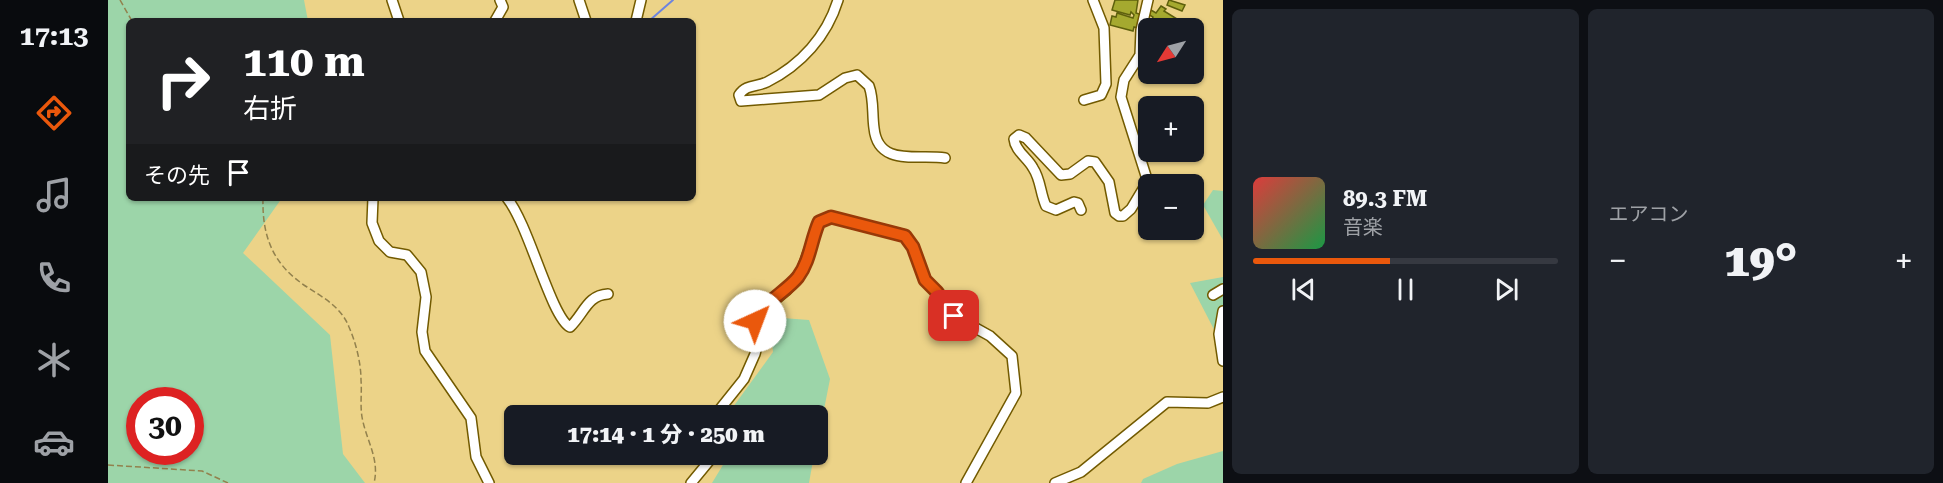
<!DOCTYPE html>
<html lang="ja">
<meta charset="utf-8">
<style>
body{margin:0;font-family:"Roboto Serif","Noto Sans JP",serif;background:#20242c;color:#f1f3f6;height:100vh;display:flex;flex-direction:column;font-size:22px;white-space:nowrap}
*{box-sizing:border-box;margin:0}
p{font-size:20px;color:#9ea1a6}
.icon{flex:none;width:33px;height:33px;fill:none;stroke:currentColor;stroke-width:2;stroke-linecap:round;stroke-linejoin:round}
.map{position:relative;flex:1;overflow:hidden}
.drawer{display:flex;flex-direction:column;gap:9px;padding:9px;background:#0d0f14;width:720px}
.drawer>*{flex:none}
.guide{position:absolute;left:18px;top:18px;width:570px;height:183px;border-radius:9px;box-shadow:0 2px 4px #0004;background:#202124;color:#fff;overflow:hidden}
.needle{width:39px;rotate:234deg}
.controls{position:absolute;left:1030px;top:18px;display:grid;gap:12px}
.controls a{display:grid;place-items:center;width:66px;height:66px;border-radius:9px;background:#171b24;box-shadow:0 2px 4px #0004;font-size:30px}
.speed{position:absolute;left:18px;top:387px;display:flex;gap:12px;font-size:30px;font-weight:700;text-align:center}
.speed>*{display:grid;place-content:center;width:78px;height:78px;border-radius:50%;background:#171b24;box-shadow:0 2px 4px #0004;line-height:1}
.speed .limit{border:9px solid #d22;background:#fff;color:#111}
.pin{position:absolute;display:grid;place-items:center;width:51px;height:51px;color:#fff;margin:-26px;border-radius:12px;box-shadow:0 3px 9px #0006}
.me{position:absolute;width:66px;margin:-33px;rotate:43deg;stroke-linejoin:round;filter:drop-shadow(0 0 4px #0008)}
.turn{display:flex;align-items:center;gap:21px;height:126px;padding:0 18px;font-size:27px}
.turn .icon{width:78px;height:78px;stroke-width:2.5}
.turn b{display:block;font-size:42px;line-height:51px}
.then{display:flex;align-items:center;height:57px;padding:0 18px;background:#0003;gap:12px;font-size:22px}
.big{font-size:45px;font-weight:800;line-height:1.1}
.drawer .tile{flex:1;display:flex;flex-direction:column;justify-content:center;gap:9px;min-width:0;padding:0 21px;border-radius:9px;background:#20242c}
.song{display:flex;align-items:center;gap:18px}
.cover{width:72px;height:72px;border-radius:9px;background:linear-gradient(135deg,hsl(0 70% 55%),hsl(140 70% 35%))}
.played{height:6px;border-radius:3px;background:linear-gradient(90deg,#ea580c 45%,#363941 45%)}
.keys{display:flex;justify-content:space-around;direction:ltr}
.heat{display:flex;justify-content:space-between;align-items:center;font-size:33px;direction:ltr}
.drawer .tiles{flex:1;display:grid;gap:9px;grid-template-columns:repeat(2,1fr)}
.trip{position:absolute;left:396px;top:405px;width:324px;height:60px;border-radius:9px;background:#171b24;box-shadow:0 2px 4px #0004;font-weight:800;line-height:60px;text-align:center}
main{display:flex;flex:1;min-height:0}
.dock{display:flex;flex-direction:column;width:108px;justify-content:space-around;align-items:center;background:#090b0e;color:#9ea1a6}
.dock .icon{width:42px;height:42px}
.dock .on{color:#ea580c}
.dock b{font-size:27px;color:#f1f3f6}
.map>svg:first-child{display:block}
.green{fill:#9cd5a9;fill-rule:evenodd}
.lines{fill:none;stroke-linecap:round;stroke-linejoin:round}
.stream{stroke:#6d84df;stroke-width:2}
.building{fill:#a5a92f;stroke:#5e600c;stroke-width:1.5}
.minor-casing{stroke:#725a00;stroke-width:12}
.path{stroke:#92814d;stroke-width:1.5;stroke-dasharray:6 3;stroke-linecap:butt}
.minor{stroke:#fff;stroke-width:9}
.route-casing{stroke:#983908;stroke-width:15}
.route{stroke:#ea580c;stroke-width:10}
</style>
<main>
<nav class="dock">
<b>17:13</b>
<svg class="icon on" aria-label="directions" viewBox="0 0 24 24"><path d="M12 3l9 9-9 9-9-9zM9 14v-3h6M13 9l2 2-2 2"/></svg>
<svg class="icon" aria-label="music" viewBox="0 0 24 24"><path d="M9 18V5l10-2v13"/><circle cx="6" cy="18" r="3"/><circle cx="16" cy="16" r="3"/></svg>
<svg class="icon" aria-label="phone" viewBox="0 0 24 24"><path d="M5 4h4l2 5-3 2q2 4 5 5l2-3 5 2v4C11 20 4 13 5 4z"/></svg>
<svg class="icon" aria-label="climate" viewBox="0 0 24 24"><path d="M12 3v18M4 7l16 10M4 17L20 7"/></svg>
<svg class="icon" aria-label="car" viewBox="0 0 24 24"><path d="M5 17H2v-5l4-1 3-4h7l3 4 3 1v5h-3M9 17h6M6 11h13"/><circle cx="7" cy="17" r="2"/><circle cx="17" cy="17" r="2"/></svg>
</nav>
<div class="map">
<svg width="1115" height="483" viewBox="0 0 1115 483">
<rect width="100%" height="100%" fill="#ecd388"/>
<g class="green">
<path d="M0,0H196L200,21H21V198H174L135,253L222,335L235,454L257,483H0ZM82,400V452H32V400Z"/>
<path d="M1105,190L1115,191V240L1095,205Z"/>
<path d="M1115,277V347L1082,283Z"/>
<path d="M661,317L701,320L722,379L710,440V416L627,415L625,407L665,352Z"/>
<path d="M1115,451V483H1033L1035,479L1069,464Z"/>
<path d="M621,455V454L706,455L701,483H604Z"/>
</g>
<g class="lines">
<path class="stream" d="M541,21L565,0"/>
</g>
<g class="building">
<path d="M1007,0H1030L1028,13L1034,15L1030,28L1026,27L1025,31L1002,25L1004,16L1008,17L1009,13L1025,18L1026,15L1023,12L1022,15L1004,10Z"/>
<path d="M1061,0L1077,5L1074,11L1059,5Z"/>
<path d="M1053,6L1058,9L1056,11L1069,19L1063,28H1048L1043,25L1045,17L1040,14L1043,10L1048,13Z"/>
</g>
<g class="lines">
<defs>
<g id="minor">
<path d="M284,0L291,21"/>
<path d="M471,0L478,21"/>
<path d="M730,0C719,36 693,65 659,82C649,87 638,84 631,95L633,101L711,95L737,78L749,75L761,86C766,99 764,114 766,128C770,167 809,154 837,158"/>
<path d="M387,21L395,7L392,0"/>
<path d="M528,21L533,0"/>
<path d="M976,100L993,95L998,84L996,28L985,0"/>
<path d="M265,198L264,223L271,241L282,252L299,255L313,272L318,297L314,332L317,351L363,418L368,457L381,483"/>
<path d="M399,198C421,225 443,317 462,327C476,314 479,295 500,294"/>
<path d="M973,210L970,203L966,202L948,210L938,206C932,193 933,180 925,168C920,158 907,151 906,139L911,135L918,138L953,175L962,174L980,161L987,162L1001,182L1007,213L1011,216H1015L1023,209L1038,184V176L1013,97L1016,80L1032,55L1033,30L1040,0"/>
<path d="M1105,295L1115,289"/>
<path d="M1115,311L1111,334L1115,361"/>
<path d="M612,416V409L636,379L647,354L650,343L649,315L678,291L692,275L711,222L724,217L797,235L805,247L817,280L829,292L846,316L882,336L904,356L908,393L858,483"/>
<path d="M583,483L607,454"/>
<path d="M947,483L973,472L1059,402L1100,403L1115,397"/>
</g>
</defs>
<use href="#minor" class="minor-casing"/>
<g class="path">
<path d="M12,0L24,21"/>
<path d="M155,198C154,237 165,265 199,287C216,298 233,307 241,327C248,343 253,363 253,380C254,393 252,404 254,417C258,440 272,459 266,483"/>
<path d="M0,465L94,471L120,483"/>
</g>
<use href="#minor" class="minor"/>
</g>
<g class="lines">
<defs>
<path id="route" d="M647,321C652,305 679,291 690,277C702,261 703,240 711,222L723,217L797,236L805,247L817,280L829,292L846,316"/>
</defs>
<use href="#route" class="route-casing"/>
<use href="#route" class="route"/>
</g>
</svg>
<div class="controls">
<a><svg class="needle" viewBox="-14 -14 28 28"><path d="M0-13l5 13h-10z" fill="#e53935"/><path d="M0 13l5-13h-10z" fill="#9ea1a6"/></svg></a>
<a>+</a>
<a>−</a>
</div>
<div class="speed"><div class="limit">30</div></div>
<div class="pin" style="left:846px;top:316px;background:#d93025"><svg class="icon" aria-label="arrive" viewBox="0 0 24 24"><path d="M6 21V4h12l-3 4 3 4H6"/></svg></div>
<svg class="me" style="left:647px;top:321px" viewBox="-20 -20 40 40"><circle r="19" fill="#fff"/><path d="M0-13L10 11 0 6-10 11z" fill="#ea580c"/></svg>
<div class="trip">17:14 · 1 分 · 250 m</div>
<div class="guide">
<div class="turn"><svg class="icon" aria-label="right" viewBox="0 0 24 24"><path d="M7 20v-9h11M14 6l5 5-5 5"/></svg><div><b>110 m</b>右折</div></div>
<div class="then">その先<svg class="icon" aria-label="arrive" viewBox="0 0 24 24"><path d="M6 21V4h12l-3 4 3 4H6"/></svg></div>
</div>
</div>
<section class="drawer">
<div class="tiles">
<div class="tile">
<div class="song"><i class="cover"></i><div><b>89.3 FM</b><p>音楽</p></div></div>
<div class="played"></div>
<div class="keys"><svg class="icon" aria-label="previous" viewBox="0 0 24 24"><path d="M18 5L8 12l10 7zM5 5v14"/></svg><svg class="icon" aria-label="pause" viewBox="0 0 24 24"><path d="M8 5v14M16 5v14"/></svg><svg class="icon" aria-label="next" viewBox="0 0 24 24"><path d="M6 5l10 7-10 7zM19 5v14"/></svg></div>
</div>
<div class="tile"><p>エアコン</p>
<div class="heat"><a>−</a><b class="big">19°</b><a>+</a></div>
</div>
</div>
</section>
</main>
